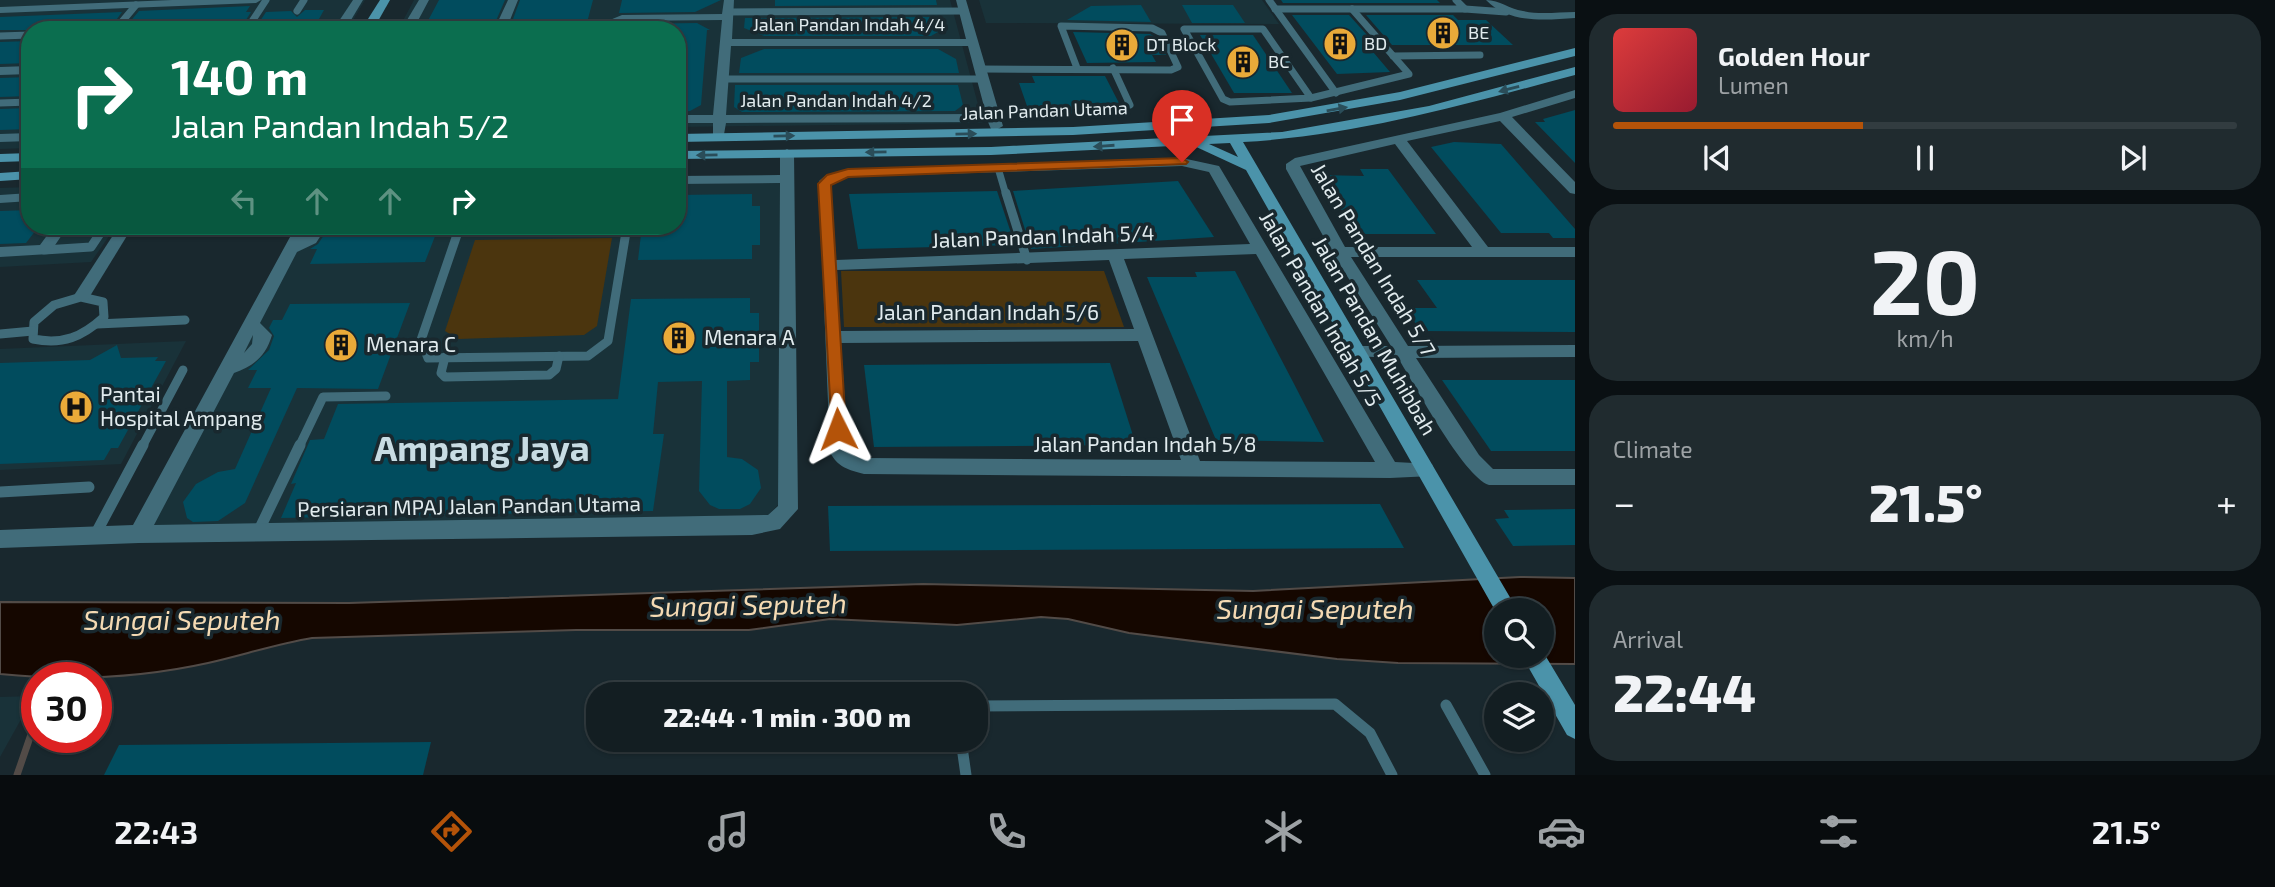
<!DOCTYPE html>
<meta charset="utf-8">
<style>
body{margin:0;font-family:"Exo 2",sans-serif;background:#202b2f;color:#f1f3f6;height:100vh;display:flex;flex-direction:column;font-size:26px;white-space:nowrap}
*{box-sizing:border-box;margin:0}
p{font-size:23px;color:#9da2a5}
.icon{flex:none;width:38px;height:38px;fill:none;stroke:currentColor;stroke-width:2;stroke-linecap:round;stroke-linejoin:round}
.map{position:relative;flex:1;overflow:hidden}
.sheet{display:flex;flex-direction:column;gap:14px;padding:14px;background:#0a1013;width:700px}
.sheet>*{flex:none}
.hud{position:absolute;left:21px;top:21px;width:665px;height:214px;border-radius:28px;box-shadow:0 2px 5px #0004,0 0 0 2px #323c40;background:#0b6e4f;color:#fff;overflow:hidden}
.fabs{position:absolute;left:1484px;top:598px;display:grid;gap:14px}
.fabs a{display:grid;place-items:center;width:70px;height:70px;border-radius:50%;background:#131e22;box-shadow:0 2px 5px #0004,0 0 0 2px #323c40;font-size:35px}
.speed{position:absolute;left:21px;top:662px;display:flex;gap:14px;font-size:35px;font-weight:700;text-align:center}
.speed>*{display:grid;place-content:center;width:91px;height:91px;border-radius:50%;background:#131e22;box-shadow:0 2px 5px #0004,0 0 0 2px #323c40;line-height:1}
.speed .limit{border:10px solid #d22;background:#fff;color:#111}
.pin{position:absolute;display:grid;place-items:center;width:60px;height:60px;color:#fff;margin:-72px -30px;border-radius:50% 50% 50% 0;rotate:-45deg;box-shadow:0 0 7px #0007}
.pin .icon{rotate:45deg}
.me{position:absolute;width:77px;margin:-38px;rotate:357deg;stroke-linejoin:round;filter:drop-shadow(0 0 5px #0008)}
.turn{display:flex;align-items:center;gap:24px;height:147px;padding:0 35px;font-size:32px}
.turn .icon{width:91px;height:91px;stroke-width:2.5}
.turn b{display:block;font-size:49px;line-height:60px}
.lanes{display:flex;align-items:center;height:66px;padding:0 35px;background:#0003;justify-content:center;gap:35px;direction:ltr}
.lanes .off{opacity:.35}
.big{font-size:52px;font-weight:800;line-height:1.1}
.sheet .widget{flex:1;display:flex;flex-direction:column;justify-content:center;gap:10px;min-width:0;padding:0 24px;border-radius:28px;background:#202b2f}
.sheet .dial{align-items:center;gap:0}
.dial b{font-size:91px;line-height:1}
.song{display:flex;align-items:center;gap:21px}
.cover{width:84px;height:84px;border-radius:10px;background:linear-gradient(135deg,hsl(0 70% 55%),hsl(350 70% 35%))}
.played{height:7px;border-radius:4px;background:linear-gradient(90deg,#b45309 40%,#323c40 40%)}
.keys{display:flex;justify-content:space-around;direction:ltr}
.heat{display:flex;justify-content:space-between;align-items:center;font-size:38px;direction:ltr}
.trip{position:absolute;left:586px;top:682px;width:402px;height:70px;border-radius:28px;background:#131e22;box-shadow:0 2px 5px #0004,0 0 0 2px #323c40;font-weight:800;line-height:70px;text-align:center}
.tab-bar{display:flex;height:112px;justify-content:space-around;align-items:center;background:#080c0e;color:#9da2a5}
.tab-bar .icon{width:49px;height:49px}
.tab-bar .active{color:#b45309}
.tab-bar b{font-size:32px;color:#f1f3f6}
main{display:flex;flex:1;min-height:0}
.map>svg:first-child{display:block}
.built{fill:#193239}
.green{fill:#4b350e}
.water{fill:#150700;stroke:#524b47;stroke-width:2;fill-rule:evenodd}
.lines{fill:none;stroke-linecap:round;stroke-linejoin:round}
.stream{stroke:#524b47;stroke-width:7}
.building{fill:#014c5e}
.lane-far2{stroke:#416c7a;stroke-width:7}
.lane-far1{stroke:#416c7a;stroke-width:9}
.lane{stroke:#416c7a;stroke-width:11}
.street{fill:#416c7a;fill-rule:evenodd}
.secondary{fill:#4b93aa;fill-rule:evenodd}
.oneway{fill:#2a4d59}
.route{fill:#b45309;stroke:#753606;stroke-width:2}
.labels{text-anchor:middle;stroke-width:7;stroke-linejoin:round;paint-order:stroke}
.far-street-label{font-size:18px;fill:#e1ebee;stroke:#19282e}
.far-poi-label{font-size:18px;fill:#e1ebee;stroke:#19282e;text-anchor:start}
.street-label{font-size:21px;fill:#e1ebee;stroke:#19282e}
.poi-label{font-size:21px;fill:#e1ebee;stroke:#19282e;text-anchor:start}
.near-water-label{font-size:28px;font-style:italic;fill:#f5dab3;stroke:#19282e}
.town-label{font-size:35px;font-weight:bold;fill:#c8dce3;stroke:#19282e}
</style>
<main>
<div class="map">
<svg width="1575" height="775" viewBox="0 0 1575 775">
<rect width="100%" height="100%" fill="#19282e"/>
<g class="built">
<path d="M0,0H365L347,30H30V148L0,149Z"/>
<path d="M414,0H950L983,123L677,127V30H398Z"/>
<path d="M979,0H1262L1279,24L986,23Z"/>
<path d="M780,183L781,502L768,515L152,526L310,226H677V184Z"/>
<path d="M30,187V226H116L91,262L0,267V188Z"/>
<path d="M186,341L121,464L0,470V349Z"/>
<path d="M34,696L0,757V697Z"/>
</g>
<g class="green">
<path d="M612,238L597,326L584,335L458,339L445,331L475,240Z"/>
<path d="M841,271H1104L1124,327H844Z"/>
</g>
<path class="water" d="M1520,577L1575,578V664L1398,663L1337,659L1129,633L1068,619L1041,617L957,625L830,619L749,630H576L312,638C277,644 243,655 208,663C140,678 68,681 0,674V602L349,603L923,584L1253,591ZM1496,611H1542V656H1496Z"/>
<g class="lines">
<path class="stream" d="M17,775L37,717"/>
</g>
<g class="building">
<path d="M439,0H505L492,30H423Z"/>
<path d="M520,0H593L585,30H509Z"/>
<path d="M622,0H721L695,12L619,13Z"/>
<path d="M775,0H936L937,5L775,6Z"/>
<path d="M1281,0H1437L1440,3H1283Z"/>
<path d="M1141,5L1151,22L1067,20L1091,6Z"/>
<path d="M1182,5H1233L1245,23H1192Z"/>
<path d="M250,6L246,12H251L246,20L157,24L151,30H123L139,11Z"/>
<path d="M305,10H324L319,19L309,24L306,19L299,20L294,30H254L266,12L291,11L297,17Z"/>
<path d="M122,12L109,30H0V17Z"/>
<path d="M1292,15H1349L1376,45L1368,46L1390,72L1337,74Z"/>
<path d="M1366,15H1453L1458,20H1486L1513,45H1392Z"/>
<path d="M940,17L943,29L931,36H764L744,28L745,18Z"/>
<path d="M697,23L710,30H707L701,105L690,111L677,112V30L617,28L625,24Z"/>
<path d="M1073,32L1150,34L1157,38L1166,55H1152L1156,62L1087,63Z"/>
<path d="M1200,35H1253L1292,93H1234Z"/>
<path d="M30,41V63L0,64V42Z"/>
<path d="M764,49H938L956,59L959,73H739L741,58Z"/>
<path d="M1032,76H1105L1120,105L1100,106L1103,113L1047,114L1044,106H1027L1019,83H1035Z"/>
<path d="M30,77V96L0,97V78Z"/>
<path d="M735,85H958L963,105L955,111L742,112L734,107Z"/>
<path d="M30,108V129L0,130V109Z"/>
<path d="M1575,110V163L1535,122H1545L1543,119Z"/>
<path d="M1454,142L1501,144L1575,229V238H1553L1549,233H1501L1431,147Z"/>
<path d="M1360,169H1388L1436,234H1357L1319,175L1364,176Z"/>
<path d="M1178,181L1214,237L1031,249L1013,191Z"/>
<path d="M997,191L1015,245L858,249L849,194Z"/>
<path d="M752,194V206H760V245H752V259L638,260L642,226H677V195Z"/>
<path d="M30,210V226H39L26,243L0,244V211Z"/>
<path d="M330,226H439L425,262L310,264L317,249H310L318,244Z"/>
<path d="M1235,271L1292,380L1324,442L1216,440L1147,277H1197L1195,272Z"/>
<path d="M1417,280H1575V332L1420,331L1406,308H1437Z"/>
<path d="M750,298V313H759V362H750V380L727,381V457L742,459L758,470L761,488L750,504L740,509H719L710,505L699,491L702,381L658,382L653,434H664L653,511L281,518L296,483L291,484L310,440L324,439L338,404L618,399L631,299Z"/>
<path d="M410,303L378,389L297,388L245,503L218,521L193,522L187,518L183,502L196,484L218,472L235,469L271,388H248L257,370H248L269,350L274,336L269,328L273,320H282L290,304Z"/>
<path d="M117,345L121,358L158,357L155,361H166L118,448H111L104,460L0,464V363L90,360Z"/>
<path d="M1110,363L1136,445L874,447L864,365Z"/>
<path d="M1442,380H1575V451H1491Z"/>
<path d="M1380,504L1404,548L830,551L828,506Z"/>
<path d="M1575,509V545L1513,546L1495,519L1509,518L1504,510Z"/>
<path d="M431,742L423,775H104L119,745Z"/>
</g>
<g class="lines">
<g class="lane-far2">
<path d="M1269,0L1336,93"/>
<path d="M1275,9H1465L1456,0"/>
<path d="M1465,9L1506,12"/>
<path d="M297,11L304,0"/>
<path d="M728,12L965,11"/>
<path d="M315,25L343,23"/>
<path d="M247,29L266,0"/>
<path d="M1184,29H1263L1311,98L1230,102L1223,99Z"/>
<path d="M115,30L136,5"/>
<path d="M157,30L249,26"/>
<path d="M300,30L303,25"/>
<path d="M0,36L30,35"/>
<path d="M1393,56L1480,55"/>
<path d="M1113,68L1130,105"/>
<path d="M981,69L1171,70L1178,67L1162,33L1152,28L1061,26L1077,68"/>
<path d="M723,79H983"/>
<path d="M1311,98L1409,74L1352,9"/>
<path d="M0,103L30,102"/>
<path d="M998,168L1006,195"/>
</g>
<g class="lane-far1">
<path d="M1006,193L1027,260"/>
<path d="M460,226L421,340L428,358L588,356L608,341L627,226"/>
<path d="M44,250L91,247L105,226"/>
<path d="M81,297L103,302L104,317C82,337 63,345 33,339L34,322L54,305Z"/>
<path d="M97,324L185,320"/>
<path d="M0,334L33,331"/>
<path d="M445,357L441,373L445,377L549,375L556,369L559,356"/>
<path d="M142,447L183,370"/>
<path d="M299,447L323,397L386,396"/>
</g>
<g class="lane">
<path d="M0,492L89,487"/>
<path d="M258,532L300,445"/>
<path d="M95,535L143,445"/>
<path d="M1446,705L1485,775"/>
<path d="M976,706L1335,704L1370,733L1392,775"/>
<path d="M961,740L966,775"/>
</g>
<g class="street">
<path d="M172,0H261L256,3L0,13V7Z"/>
<path d="M353,0H363L345,30H333Z"/>
<path d="M419,0H429L413,30H401Z"/>
<path d="M508,0H518L506,30H494Z"/>
<path d="M724,0H734L732,39H966L956,0H966L1003,126L996,130L991,129L988,122L726,123L723,140H713V123H677V115H713L722,20L624,21L614,26V30H602L605,22L622,15L722,14ZM731,46H968L986,114L726,115Z"/>
<path d="M1486,0C1500,0 1509,9 1523,11C1540,15 1558,12 1575,12V18C1545,20 1509,24 1486,0Z"/>
<path d="M30,66V74L0,75V67Z"/>
<path d="M1575,90V98L1512,117L1575,182V194L1570,193L1500,121L1407,141L1488,247H1575V257H1351L1408,346L1575,345V357L1416,358L1479,455L1493,469H1575V485H1489C1463,476 1415,385 1398,358L1351,356L1349,352L1357,346H1391L1332,252L1286,169V164L1295,158L1500,113ZM1395,144L1472,247H1345L1300,166Z"/>
<path d="M30,133V141L0,142V134Z"/>
<path d="M787,149L794,153L798,509L780,529L752,535L139,543L0,548V530L133,525L296,226H310L305,237L313,226H327L316,243L297,252L260,323L272,335C266,356 254,366 234,373L154,525L768,515L778,506L780,183L677,184V176L780,175V153ZM253,335L252,344L244,353Z"/>
<path d="M1182,158L1219,166L1395,462L1432,464L1434,470L1432,476L1390,478L864,474C849,470 837,467 830,452L819,181L826,175L848,169ZM1182,166L1209,172L1250,244L836,260L831,185L849,177ZM1256,254L1375,462L1200,461L1124,259ZM1109,260L1134,329L840,331L837,270ZM1138,341L1181,460L864,458L855,456L848,449L841,343Z"/>
<path d="M30,193V201L0,203V195Z"/>
<path d="M54,226H68L49,254L0,257V247L40,245Z"/>
<path d="M119,226H133L87,301H75L73,297Z"/>
</g>
<g class="secondary">
<path d="M380,0H390L373,30H361Z"/>
<path d="M1575,48V56L1400,100L1269,123L1073,135L677,142V134L1073,127L1269,115L1400,92Z"/>
<path d="M1575,67V75C1466,104 1356,136 1243,142L1518,611L1496,612L1246,170L1192,145L991,155L677,159V151L991,147L1282,132L1429,106ZM1230,143L1238,157L1209,144Z"/>
<path d="M30,153V161L0,162V154Z"/>
<path d="M30,171V179L0,181V173Z"/>
<path d="M1542,650L1575,705V739L1567,735L1522,656H1542Z"/>
</g>
</g>
<defs><path id="oneway-solid" d="M-6-.8H1V-3.2L6.5 0L1 3.2V.8H-6Z" transform="scale(1.75)"/></defs>
<g class="oneway">
<use href="#oneway-solid" transform="translate(1509 89) rotate(165)"/>
<use href="#oneway-solid" transform="translate(1337 109) rotate(-10)"/>
<use href="#oneway-solid" transform="translate(966 134) rotate(-1)"/>
<use href="#oneway-solid" transform="translate(784 136) rotate(-1)"/>
<use href="#oneway-solid" transform="translate(1104 146) rotate(176)"/>
<use href="#oneway-solid" transform="translate(876 152) rotate(179)"/>
<use href="#oneway-solid" transform="translate(707 155) rotate(179)"/>
</g>
<path class="route" d="M1182,158L1188,162L1186,164L848,177L831,185L846,429L844,434H832L818,184L827,175L848,169Z"/>
<defs>
<symbol id="building-disc" viewBox="-11 -11 22 22"><circle r="9.5" fill="#eaaa39" stroke="#19282e"/><path d="M-4-6H4V6H1V3H-1V6H-4ZM-2.5-4.3h1.7v1.8h-1.7ZM.8-4.3h1.7v1.8H.8ZM-2.5-1h1.7V.8h-1.7ZM.8-1h1.7V.8H.8Z" fill="#111"/></symbol>
<symbol id="hospital-disc" viewBox="-11 -11 22 22"><circle r="9.5" fill="#eaaa39" stroke="#19282e"/><path d="M-5-5h3v3.5h4V-5h3V5h-3V1.5h-4V5h-3Z" fill="#111"/></symbol>
</defs>
<g fill-rule="evenodd">
<use href="#building-disc" x="1424" y="14" width="38" height="38"/>
<use href="#building-disc" x="1321" y="25" width="38" height="38"/>
<use href="#building-disc" x="1103" y="26" width="38" height="38"/>
<use href="#building-disc" x="1224" y="43" width="38" height="38"/>
<use href="#building-disc" x="660" y="319" width="38" height="38"/>
<use href="#building-disc" x="322" y="326" width="38" height="38"/>
<use href="#hospital-disc" x="57" y="388" width="38" height="38"/>
</g>
<g class="labels">
<g class="far-street-label">
<text x="849" y="31">Jalan Pandan Indah 4/4</text>
<text x="836" y="107">Jalan Pandan Indah 4/2</text>
<text transform="translate(1045 111) rotate(-2)" y="6">Jalan Pandan Utama</text>
</g>
<g class="far-poi-label">
<text x="1468" y="39">BE</text>
<text x="1364" y="50">BD</text>
<text x="1146" y="51">DT Block</text>
<text x="1268" y="68">BC</text>
</g>
<g class="street-label">
<text transform="translate(1043 237) rotate(-2)" y="7">Jalan Pandan Indah 5/4</text>
<text transform="translate(1373 260) rotate(59)" y="7">Jalan Pandan Indah 5/7</text>
<text transform="translate(1320 309) rotate(60)" y="7">Jalan Pandan Indah 5/5</text>
<text x="988" y="320">Jalan Pandan Indah 5/6</text>
<text transform="translate(1374 336) rotate(60)" y="7">Jalan Pandan Muhibbah</text>
<text x="1145" y="452">Jalan Pandan Indah 5/8</text>
<text transform="translate(469 507) rotate(-1)" y="7">Persiaran MPAJ Jalan Pandan Utama</text>
</g>
<g class="poi-label">
<text x="704" y="345">Menara A</text>
<text x="366" y="352">Menara C</text>
<text x="100" y="402">Pantai<tspan x="100" dy="24">Hospital Ampang</tspan></text>
</g>
<g class="near-water-label">
<text transform="translate(748 605) rotate(-1)" y="10">Sungai Seputeh</text>
<text x="1315" y="619">Sungai Seputeh</text>
<text x="182" y="630">Sungai Seputeh</text>
</g>
<g class="town-label">
<text x="482" y="461">Ampang Jaya</text>
</g>
</g>
</svg>
<div class="fabs">
<a><svg class="icon" aria-label="search" viewBox="0 0 24 24"><circle cx="10" cy="10" r="6"/><path d="M15 15l6 6"/></svg></a>
<a><svg class="icon" aria-label="layers" viewBox="0 0 24 24"><path d="M12 4l9 5-9 5-9-5zM3 14l9 5 9-5"/></svg></a>
</div>
<div class="speed"><div class="limit">30</div></div>
<div class="pin" style="left:1182px;top:162px;background:#d93025"><svg class="icon" aria-label="arrive" viewBox="0 0 24 24"><path d="M6 21V4h12l-3 4 3 4H6"/></svg></div>
<svg class="me" style="left:838px;top:429px" viewBox="-20 -20 40 40"><path d="M0-17L14 15 0 8-14 15z" fill="#b45309" stroke="#fff" stroke-width="4"/></svg>
<div class="trip">22:44 · 1 min · 300 m</div>
<div class="hud">
<div class="turn"><svg class="icon" aria-label="right" viewBox="0 0 24 24"><path d="M7 20v-9h11M14 6l5 5-5 5"/></svg><div><b>140 m</b>Jalan Pandan Indah 5/2</div></div>
<div class="lanes"><svg class="icon off" aria-label="left" viewBox="0 0 24 24"><path d="M17 20v-9H6M10 6l-5 5 5 5"/></svg><svg class="icon off" aria-label="ahead" viewBox="0 0 24 24"><path d="M12 20V5M6 11l6-6 6 6"/></svg><svg class="icon off" aria-label="ahead" viewBox="0 0 24 24"><path d="M12 20V5M6 11l6-6 6 6"/></svg><svg class="icon" aria-label="right" viewBox="0 0 24 24"><path d="M7 20v-9h11M14 6l5 5-5 5"/></svg></div>
</div>
</div>
<section class="sheet">
<div class="widget">
<div class="song"><i class="cover"></i><div><b>Golden Hour</b><p>Lumen</p></div></div>
<div class="played"></div>
<div class="keys"><svg class="icon" aria-label="previous" viewBox="0 0 24 24"><path d="M18 5L8 12l10 7zM5 5v14"/></svg><svg class="icon" aria-label="pause" viewBox="0 0 24 24"><path d="M8 5v14M16 5v14"/></svg><svg class="icon" aria-label="next" viewBox="0 0 24 24"><path d="M6 5l10 7-10 7zM19 5v14"/></svg></div>
</div>
<div class="widget dial"><b>20</b><p>km/h</p></div>
<div class="widget"><p>Climate</p>
<div class="heat"><a>−</a><b class="big">21.5°</b><a>+</a></div>
</div>
<div class="widget"><p>Arrival</p><b class="big">22:44</b></div>
</section>
</main>
<nav class="tab-bar">
<b>22:43</b>
<svg class="icon active" aria-label="directions" viewBox="0 0 24 24"><path d="M12 3l9 9-9 9-9-9zM9 14v-3h6M13 9l2 2-2 2"/></svg>
<svg class="icon" aria-label="music" viewBox="0 0 24 24"><path d="M9 18V5l10-2v13"/><circle cx="6" cy="18" r="3"/><circle cx="16" cy="16" r="3"/></svg>
<svg class="icon" aria-label="phone" viewBox="0 0 24 24"><path d="M5 4h4l2 5-3 2q2 4 5 5l2-3 5 2v4C11 20 4 13 5 4z"/></svg>
<svg class="icon" aria-label="climate" viewBox="0 0 24 24"><path d="M12 3v18M4 7l16 10M4 17L20 7"/></svg>
<svg class="icon" aria-label="car" viewBox="0 0 24 24"><path d="M5 17H2v-5l4-1 3-4h7l3 4 3 1v5h-3M9 17h6M6 11h13"/><circle cx="7" cy="17" r="2"/><circle cx="17" cy="17" r="2"/></svg>
<svg class="icon" aria-label="filters" viewBox="0 0 24 24"><path d="M4 7h16M4 17h16"/><circle cx="9" cy="7" r="2"/><circle cx="15" cy="17" r="2"/></svg>
<b>21.5°</b>
</nav>
